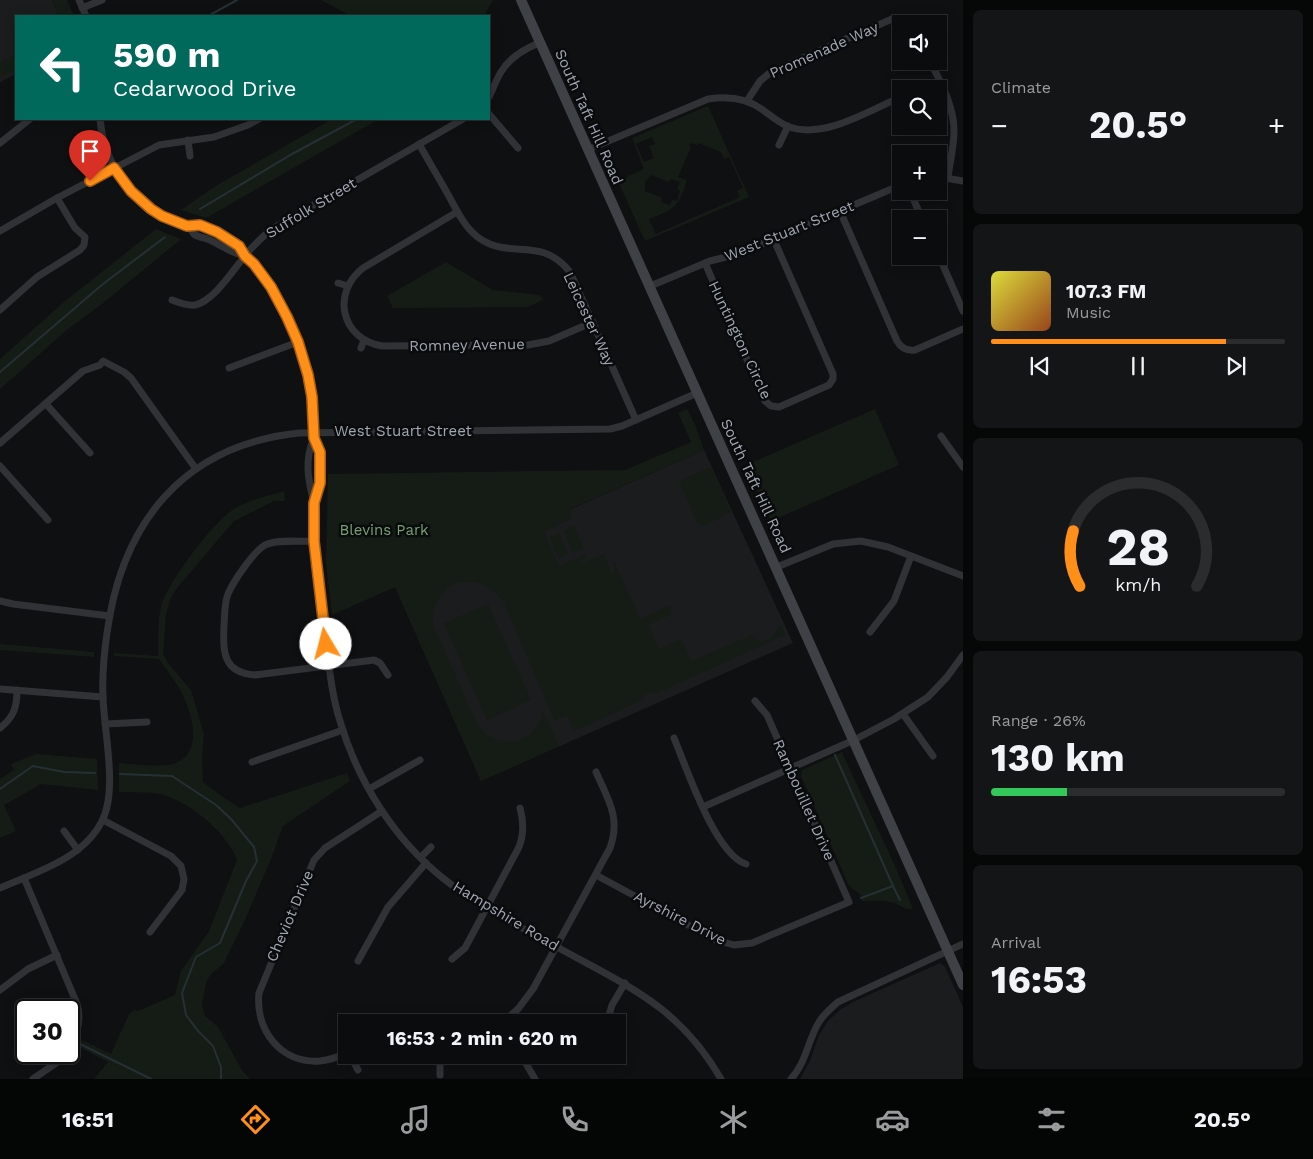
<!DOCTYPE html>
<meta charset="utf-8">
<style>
body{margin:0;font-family:"Work Sans",sans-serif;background:#141516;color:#f1f3f6;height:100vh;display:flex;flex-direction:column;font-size:19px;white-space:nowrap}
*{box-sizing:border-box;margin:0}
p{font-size:16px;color:#9a9b9d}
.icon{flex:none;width:28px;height:28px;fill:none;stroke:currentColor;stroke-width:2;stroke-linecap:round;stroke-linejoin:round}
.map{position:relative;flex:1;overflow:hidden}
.sheet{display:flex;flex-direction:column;gap:10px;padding:10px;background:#060707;width:350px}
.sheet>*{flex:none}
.guide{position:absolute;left:15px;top:15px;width:475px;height:105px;border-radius:0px;box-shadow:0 2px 12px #0003,0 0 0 1px #2b2c2e;background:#00695c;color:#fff;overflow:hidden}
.buttons{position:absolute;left:892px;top:15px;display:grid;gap:10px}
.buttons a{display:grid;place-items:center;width:55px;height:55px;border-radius:0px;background:#0b0c0d;box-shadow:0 2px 12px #0003,0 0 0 1px #2b2c2e;font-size:25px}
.speed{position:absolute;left:15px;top:999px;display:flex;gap:10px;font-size:25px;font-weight:700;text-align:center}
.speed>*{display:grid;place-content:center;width:65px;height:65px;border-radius:50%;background:#0b0c0d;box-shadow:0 2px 12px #0003,0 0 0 1px #2b2c2e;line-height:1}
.speed .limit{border:2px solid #111;border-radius:8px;background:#fff;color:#111}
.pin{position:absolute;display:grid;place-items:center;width:42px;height:42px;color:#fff;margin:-51px -21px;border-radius:50% 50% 50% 0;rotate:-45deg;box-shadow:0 0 5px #0007}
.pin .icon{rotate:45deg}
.me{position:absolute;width:55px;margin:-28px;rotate:352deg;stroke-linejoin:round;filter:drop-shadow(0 0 4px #0008)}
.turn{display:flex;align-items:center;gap:18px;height:105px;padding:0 15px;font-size:22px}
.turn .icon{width:65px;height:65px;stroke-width:2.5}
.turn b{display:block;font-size:35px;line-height:42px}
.big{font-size:38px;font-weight:700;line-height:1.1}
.sheet .card{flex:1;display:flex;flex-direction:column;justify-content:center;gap:8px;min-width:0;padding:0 18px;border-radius:8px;background:#141516}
.sheet .dial{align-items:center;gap:0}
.dial svg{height:130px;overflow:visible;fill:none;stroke:#2b2c2e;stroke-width:7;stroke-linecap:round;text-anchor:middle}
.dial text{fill:#f1f3f6;stroke:none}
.song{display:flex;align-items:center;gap:15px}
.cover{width:60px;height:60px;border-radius:8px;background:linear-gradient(135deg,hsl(60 70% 55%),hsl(20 70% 35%))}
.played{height:5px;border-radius:2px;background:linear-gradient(90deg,#ff8f19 80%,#2b2c2e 80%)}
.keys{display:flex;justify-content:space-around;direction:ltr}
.heat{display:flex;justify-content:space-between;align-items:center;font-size:28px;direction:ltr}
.charge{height:8px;border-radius:4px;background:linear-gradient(90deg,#34c759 26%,#2b2c2e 0)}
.trip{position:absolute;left:338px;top:1014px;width:288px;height:50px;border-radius:0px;background:#0b0c0d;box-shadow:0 2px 12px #0003,0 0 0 1px #2b2c2e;font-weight:700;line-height:50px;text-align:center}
.menu{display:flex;height:80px;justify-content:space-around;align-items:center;background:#040505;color:#9a9b9d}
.menu .icon{width:35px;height:35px}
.menu .active{color:#ff8f19}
.menu b{font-size:22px;color:#f1f3f6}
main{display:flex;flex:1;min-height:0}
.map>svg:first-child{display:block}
.built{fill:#1b1c1e}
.green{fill:#151c15;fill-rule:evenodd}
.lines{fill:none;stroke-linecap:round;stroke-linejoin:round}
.stream{stroke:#253035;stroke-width:2}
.minor{stroke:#303236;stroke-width:7}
.secondary{stroke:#3e4146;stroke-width:10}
.route-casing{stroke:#a65d10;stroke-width:12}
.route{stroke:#ff8f19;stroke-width:9}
.labels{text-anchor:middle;stroke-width:5;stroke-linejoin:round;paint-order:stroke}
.street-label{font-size:15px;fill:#9fa8b3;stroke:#0a0b0c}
.park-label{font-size:15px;fill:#78a074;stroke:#0a0b0c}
</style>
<main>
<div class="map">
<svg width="963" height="1079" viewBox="0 0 963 1079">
<rect width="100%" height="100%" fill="#0f1011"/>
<g class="built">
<path d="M0,0H52L59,16H16V74L0,82Z"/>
<path d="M704,450L793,643L481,781L395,587Z"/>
<path d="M940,963L945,967L963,1007V1079H800L810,1061L819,1035L828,1021L840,1010L853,1002Z"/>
</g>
<g class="green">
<path d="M52,0H67L74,16H59Z"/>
<path d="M321,0H493L484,16H351Z"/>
<path d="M16,55V70L0,77V62Z"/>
<path d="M708,106L749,197L645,241L618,181L644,169L632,138ZM652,137L655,144L649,146L654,158L644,162L636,144ZM690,143L697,145L698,143L721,152L724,159L729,157L743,188L737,191L740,197L656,234L649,219C666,212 675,211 683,192C685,188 686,185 686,180L678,177L691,147L689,146ZM651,175L669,182L671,179L680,182L677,189L680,191L677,201L672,200L670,205L661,202L662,198L645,191V182Z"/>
<path d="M332,119H379L206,218L181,210L214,187Z"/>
<path d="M156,229L181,239L102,304L68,329L0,389V359L64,302Z"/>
<path d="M446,262L493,290L540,295L543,300L528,307L393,308L387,296Z"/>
<path d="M687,409L696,427L704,450L570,509L572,515L570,516L571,519L544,532L559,566L586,554L587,558L581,560L582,563L604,554L612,574L615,573L613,564L615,563L640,619L668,606L672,614L648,625L659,649L681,639L692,661L752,635L760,641C769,641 776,637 777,628L781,626L785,635L655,694L653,691L643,696L644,699L582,728L574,730L567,715L555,721C541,689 527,658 514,626C509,617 506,603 499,596C471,567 430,585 433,625L476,722C495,752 535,748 543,711L559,746L481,781L395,587L332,615L326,562L328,474L625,470L691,442L678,413Z"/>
<path d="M875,409L899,465L771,521L746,465Z"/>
<path d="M709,468H712L731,512L704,526L698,524L679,481Z"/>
<path d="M284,491L285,501H274L234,521L177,588L170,600L166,615L163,654L168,663L191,690L204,734L202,760L203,782L223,797L240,808L347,773L350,781L283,826L271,859L244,922L224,963L210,975L206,983L202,1005L205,1016L218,1027L242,1070L250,1079H94L108,1062L79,1047L82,1040L111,1054L129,1014L134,1010L138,1011L175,995L181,971L209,931L237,860C226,831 186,798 155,793C143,792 131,792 119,792V763C132,764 165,768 176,763C205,751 191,708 179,688C173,678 166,669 159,659L114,656V653L158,656C159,641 157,622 161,607C167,583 213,522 234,509C249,500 267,496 284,491Z"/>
<path d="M574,526L583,547L573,552L564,531Z"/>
<path d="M559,533L568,554L558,558L549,537Z"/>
<path d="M488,604L531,700L487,720L444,623Z"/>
<path d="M0,644L94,652V657L0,650Z"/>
<path d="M842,752C865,804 892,855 913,909C903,910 900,904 890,902C881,900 871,901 862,901L860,894L849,886L801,776L802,770Z"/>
<path d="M36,754L97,759L98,790L41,784L4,805L16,831L0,838V779L14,770L11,764Z"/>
</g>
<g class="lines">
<g class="stream">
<path d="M208,16L237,0"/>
<path d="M200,209L292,154L357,119"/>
<path d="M0,372L103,284L165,237"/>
<path d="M835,755L893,886"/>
<path d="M120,774L172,776L216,805L231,819L254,847L257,861L246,881L220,943L196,957L182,993L186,1015L198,1031L213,1046L221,1067V1079"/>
<path d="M0,789L33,766L64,772L95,773"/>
<path d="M861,898L893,886L900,900"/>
<path d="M80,1044L151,1079"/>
</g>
<g class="minor">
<path d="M79,0L86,16"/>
<path d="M82,8L102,0"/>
<path d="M930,61C941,83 954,106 954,131C954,146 950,162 948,177"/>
<path d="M921,89L940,81"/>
<path d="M489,97C493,89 496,80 501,72C510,57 524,49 539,43"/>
<path d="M747,101L760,81L771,72L892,19L901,18L912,24"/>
<path d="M489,114L518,148"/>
<path d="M100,119C103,158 127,198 162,216C170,220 180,221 187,226C191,228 192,233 195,235C199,237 205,238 210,240C223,246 230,253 245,256"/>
<path d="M188,140L190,156"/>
<path d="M0,143L30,119"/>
<path d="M419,144C428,160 437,175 446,191C456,208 464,229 482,240C513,259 541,236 570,272L636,420"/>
<path d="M779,145L788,126"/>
<path d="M587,150L708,99C727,96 747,98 763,110C771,116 779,123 789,127C825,139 868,111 901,97"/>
<path d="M939,177L963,181"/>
<path d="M910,191L922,219"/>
<path d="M840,211L897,341C901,348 907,351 915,350L963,329"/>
<path d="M457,212L363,268C331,293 341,339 382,346L528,345L549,341L593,322"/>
<path d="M187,226C205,224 225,232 237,245C241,248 243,254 247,258C255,268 264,276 271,287C292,319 307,358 311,395C313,408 313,421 314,433C314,441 319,447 320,454C321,461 321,469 321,476C320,485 316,493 315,503C313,515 314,529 314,541C315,572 321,603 325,634C329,663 331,693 340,721C358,782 394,839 444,879C478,906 519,926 557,947C627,986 679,1006 721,1079"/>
<path d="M0,231L57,198L159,145L214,137L248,125L259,119"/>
<path d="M939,256L963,311"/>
<path d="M705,263L765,401L771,406L779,407L829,385L833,379V374L774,240"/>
<path d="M338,283L348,286"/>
<path d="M648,287L710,261L738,254L901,185"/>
<path d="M172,300C180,303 187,306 195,305C214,301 233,270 245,256C253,246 262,237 272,229L463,119"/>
<path d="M0,310L37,277L80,250L84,245L85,237L75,228L57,198"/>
<path d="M361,348L364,340"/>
<path d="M229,368L298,342"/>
<path d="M46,404L90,453"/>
<path d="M941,436L963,467"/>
<path d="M314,438C304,460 308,480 314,503"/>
<path d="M0,443L83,371L100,365L103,361L124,372L131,378L196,469"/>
<path d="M0,466L48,520"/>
<path d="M314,541C301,542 276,539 265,545C253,552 233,582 228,594C224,604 225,615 224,625C223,650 222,673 255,675L374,660L380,663L388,675"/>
<path d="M777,567L833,544L861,541L888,547L963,576"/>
<path d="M0,601L13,604L110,616"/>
<path d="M870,632L894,601L911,556"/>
<path d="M0,689L103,697"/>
<path d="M903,714L933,756"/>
<path d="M105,724L147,722"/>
<path d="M0,728C14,717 17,707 17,690"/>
<path d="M674,738C687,769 715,854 746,864"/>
<path d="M252,762L343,730"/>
<path d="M369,789L420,760"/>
<path d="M703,807L854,740L894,719L928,697L947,677L963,655"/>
<path d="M103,820L171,856L181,866L184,879L182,890L150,932"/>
<path d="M64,831L78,850"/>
<path d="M421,857L431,847"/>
<path d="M596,875L716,940L734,945L752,943L849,902L767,715L755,701"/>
<path d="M24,878L77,1004C82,1020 77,1036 69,1051"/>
<path d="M0,888C36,872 83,859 102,821C118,790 104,732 103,697C102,676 104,654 107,633C122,522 184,445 299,433L610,429L622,426L697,393"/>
<path d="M452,959L465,948L519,847C524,834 524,822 520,808"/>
<path d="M358,961L388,907L426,863"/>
<path d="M0,990L28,969L57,955"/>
<path d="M503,1022L518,1009L533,989L610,848C621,818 608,799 596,772"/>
<path d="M607,1022L612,1005L625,983"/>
<path d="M346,1053C338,1057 330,1060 320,1061C281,1064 255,1030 259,993L314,860L325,848L382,811"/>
<path d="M350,1055L358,1070"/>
<path d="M440,1055V1075"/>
<path d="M521,1055L535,1079"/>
<path d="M33,1079L59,1061L67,1052"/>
<path d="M791,1079C806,1063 808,1040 819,1022C824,1014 831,1008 838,1002L963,944"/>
</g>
<path class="secondary" d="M521,0L963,985"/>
</g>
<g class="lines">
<defs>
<path id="route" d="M90,181L114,168L131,191L151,209L162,216L187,226L200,225L217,232L239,246L245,256L254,264L271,287L287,317L298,342L308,375L312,397L314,438L320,452V483L314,503V541L326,644"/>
</defs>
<use href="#route" class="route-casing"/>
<use href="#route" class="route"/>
</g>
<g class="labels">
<g class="street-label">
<text transform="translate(824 50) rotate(-24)" y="5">Promenade Way</text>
<text transform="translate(589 117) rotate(66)" y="5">South Taft Hill Road</text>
<text transform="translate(311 208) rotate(-31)" y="5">Suffolk Street</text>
<text transform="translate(789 231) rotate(-22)" y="5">West Stuart Street</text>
<text transform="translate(589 319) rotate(65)" y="5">Leicester Way</text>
<text transform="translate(740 340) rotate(65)" y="5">Huntington Circle</text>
<text transform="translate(467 345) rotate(-1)" y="5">Romney Avenue</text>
<text x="403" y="436">West Stuart Street</text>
<text transform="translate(756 486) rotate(65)" y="5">South Taft Hill Road</text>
<text transform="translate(804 800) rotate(66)" y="5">Rambouillet Drive</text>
<text transform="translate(290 916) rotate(-67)" y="5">Cheviot Drive</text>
<text transform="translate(506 916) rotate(31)" y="5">Hampshire Road</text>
<text transform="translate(680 918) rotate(27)" y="5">Ayrshire Drive</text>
</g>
<g class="park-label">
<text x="384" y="535">Blevins Park</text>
</g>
</g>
</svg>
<div class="buttons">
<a><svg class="icon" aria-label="sound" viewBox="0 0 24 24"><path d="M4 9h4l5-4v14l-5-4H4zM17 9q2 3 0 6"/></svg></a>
<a><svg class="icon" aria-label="search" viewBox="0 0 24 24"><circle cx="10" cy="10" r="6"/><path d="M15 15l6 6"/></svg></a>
<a>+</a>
<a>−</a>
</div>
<div class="speed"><div class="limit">30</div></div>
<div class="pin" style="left:90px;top:181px;background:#d93025"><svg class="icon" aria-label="arrive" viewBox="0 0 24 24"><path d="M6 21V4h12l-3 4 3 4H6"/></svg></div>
<svg class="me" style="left:326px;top:644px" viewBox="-20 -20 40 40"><circle r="19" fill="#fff"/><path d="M0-13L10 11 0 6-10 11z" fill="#ff8f19"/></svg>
<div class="trip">16:53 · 2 min · 620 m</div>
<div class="guide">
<div class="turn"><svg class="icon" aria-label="left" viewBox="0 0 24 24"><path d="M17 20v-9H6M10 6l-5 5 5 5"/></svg><div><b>590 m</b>Cedarwood Drive</div></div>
</div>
</div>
<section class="sheet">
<div class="card"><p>Climate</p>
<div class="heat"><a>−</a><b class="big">20.5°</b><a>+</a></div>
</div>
<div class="card">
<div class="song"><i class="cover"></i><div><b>107.3 FM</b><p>Music</p></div></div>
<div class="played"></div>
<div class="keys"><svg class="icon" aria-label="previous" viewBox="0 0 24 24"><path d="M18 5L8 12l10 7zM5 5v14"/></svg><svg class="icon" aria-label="pause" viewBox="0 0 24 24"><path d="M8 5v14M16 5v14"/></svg><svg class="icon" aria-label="next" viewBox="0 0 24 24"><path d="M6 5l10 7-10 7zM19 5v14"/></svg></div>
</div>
<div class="card dial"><svg viewBox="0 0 100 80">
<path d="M14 69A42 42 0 1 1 86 69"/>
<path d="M14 69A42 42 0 0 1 10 35" stroke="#ff8f19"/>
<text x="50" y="56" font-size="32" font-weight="700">28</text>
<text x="50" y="72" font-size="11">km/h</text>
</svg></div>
<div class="card"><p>Range · 26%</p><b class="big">130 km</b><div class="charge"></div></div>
<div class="card"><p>Arrival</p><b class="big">16:53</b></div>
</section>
</main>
<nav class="menu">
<b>16:51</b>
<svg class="icon active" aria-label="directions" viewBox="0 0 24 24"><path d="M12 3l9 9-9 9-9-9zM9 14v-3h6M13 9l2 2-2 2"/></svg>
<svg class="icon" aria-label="music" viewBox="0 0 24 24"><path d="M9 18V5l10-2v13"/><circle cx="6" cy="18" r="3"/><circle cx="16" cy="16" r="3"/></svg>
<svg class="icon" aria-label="phone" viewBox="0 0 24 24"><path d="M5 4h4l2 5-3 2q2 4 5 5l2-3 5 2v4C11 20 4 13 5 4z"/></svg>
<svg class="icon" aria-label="climate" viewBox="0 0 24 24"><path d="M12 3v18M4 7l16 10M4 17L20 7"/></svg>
<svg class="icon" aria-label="car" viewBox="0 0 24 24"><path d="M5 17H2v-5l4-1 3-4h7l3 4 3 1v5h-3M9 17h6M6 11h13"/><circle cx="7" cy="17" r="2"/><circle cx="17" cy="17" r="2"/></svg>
<svg class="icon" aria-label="filters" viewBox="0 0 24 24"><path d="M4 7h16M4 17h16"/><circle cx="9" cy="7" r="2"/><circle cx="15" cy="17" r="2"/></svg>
<b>20.5°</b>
</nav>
